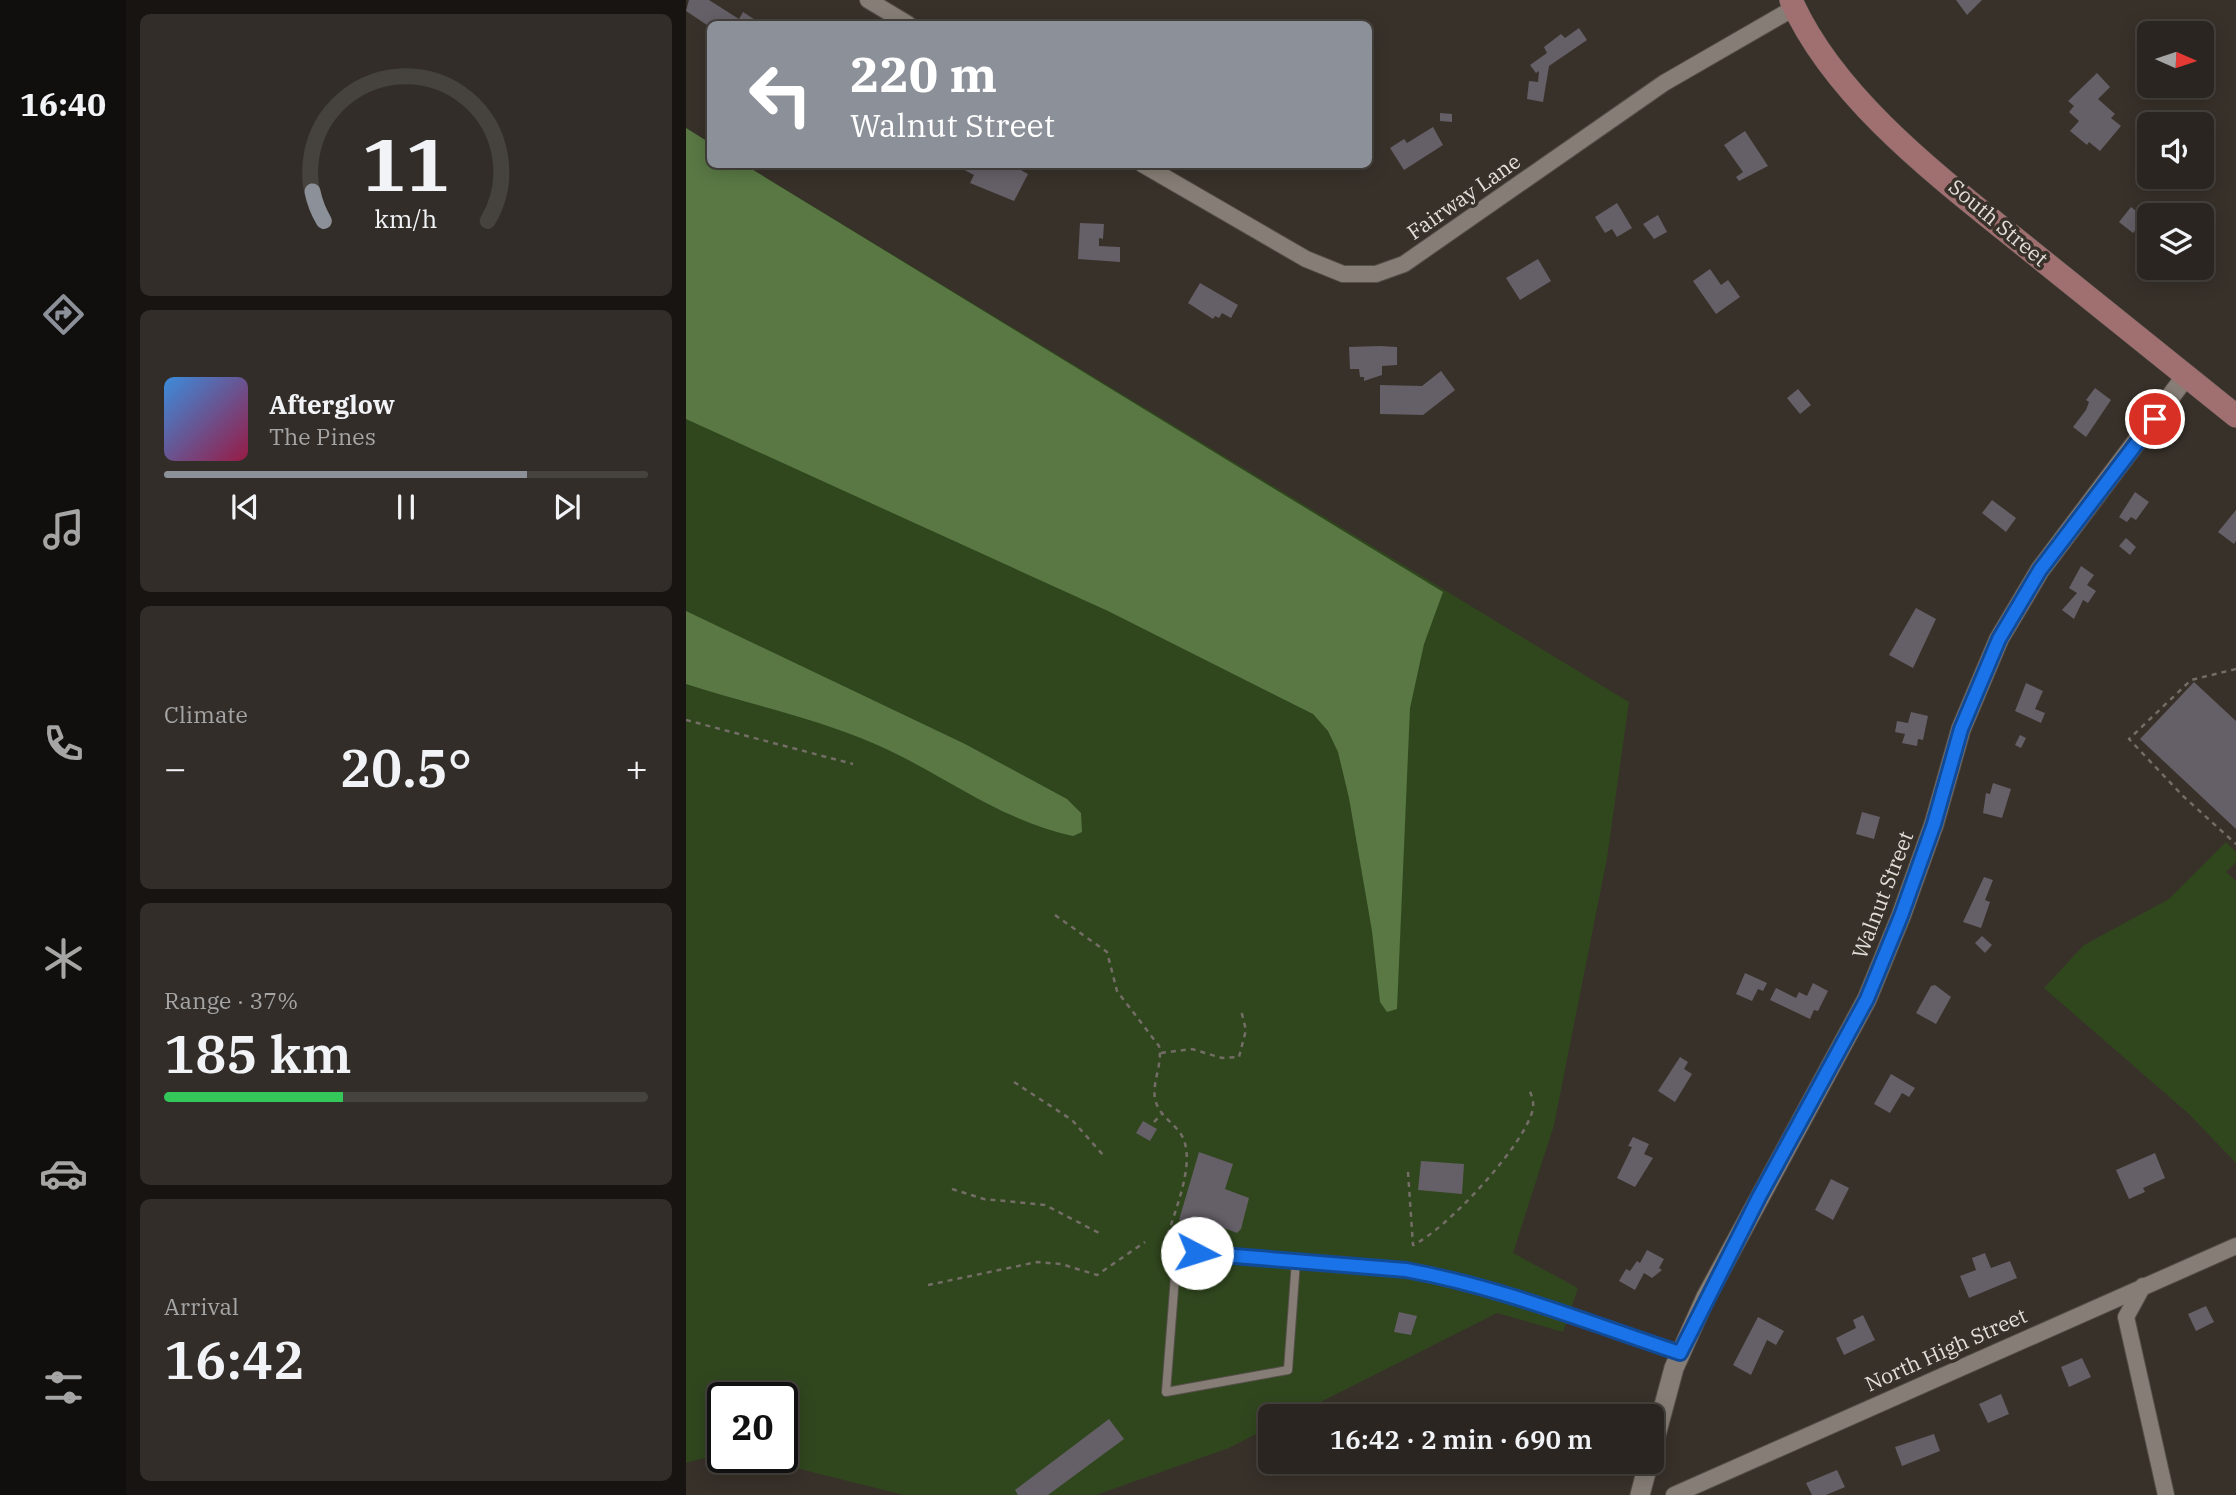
<!DOCTYPE html>
<meta charset="utf-8">
<style>
body{margin:0;font-family:"IBM Plex Serif",serif;background:#322d29;color:#f1f3f6;height:100vh;display:flex;flex-direction:column;font-size:26px;white-space:nowrap}
*{box-sizing:border-box;margin:0}
p{font-size:23px;color:#a5a5a5}
.icon{flex:none;width:38px;height:38px;fill:none;stroke:currentColor;stroke-width:2;stroke-linecap:round;stroke-linejoin:round}
.map{position:relative;flex:1;overflow:hidden}
.sheet{display:flex;flex-direction:column;gap:14px;padding:14px;background:#171412;width:560px}
.sheet>*{flex:none}
.banner{position:absolute;left:21px;top:21px;width:665px;height:147px;border-radius:10px;box-shadow:0 4px 18px #0003,0 0 0 2px #46423e;background:#8c9099;color:#fff;overflow:hidden}
.needle{width:46px;rotate:93deg}
.controls{position:absolute;left:1451px;top:21px;display:grid;gap:14px}
.controls a{display:grid;place-items:center;width:77px;height:77px;border-radius:10px;background:#2a2520;box-shadow:0 4px 18px #0003,0 0 0 2px #46423e;font-size:35px}
.speed{position:absolute;left:21px;top:1382px;display:flex;gap:14px;font-size:35px;font-weight:700;text-align:center}
.speed>*{display:grid;place-content:center;width:91px;height:91px;border-radius:50%;background:#2a2520;box-shadow:0 4px 18px #0003,0 0 0 2px #46423e;line-height:1}
.speed .limit{border:4px solid #111;border-radius:10px;background:#fff;color:#111}
.pin{position:absolute;display:grid;place-items:center;width:60px;height:60px;color:#fff;margin:-30px;border:4px solid #fff;border-radius:50%;box-shadow:0 2px 7px #0007}
.me{position:absolute;width:77px;margin:-38px;rotate:95deg;stroke-linejoin:round;filter:drop-shadow(0 0 5px #0008)}
.turn{display:flex;align-items:center;gap:24px;height:147px;padding:0 28px;font-size:32px}
.turn .icon{width:91px;height:91px;stroke-width:2.5}
.turn b{display:block;font-size:49px;line-height:60px}
.big{font-size:52px;font-weight:600;line-height:1.1}
.sheet .widget{flex:1;display:flex;flex-direction:column;justify-content:center;gap:10px;min-width:0;padding:0 24px;border-radius:10px;background:#322d29}
.sheet .dial{align-items:center;gap:0}
.dial svg{height:182px;overflow:visible;fill:none;stroke:#46423e;stroke-width:7;stroke-linecap:round;text-anchor:middle}
.dial text{fill:#f1f3f6;stroke:none}
.song{display:flex;align-items:center;gap:21px}
.cover{width:84px;height:84px;border-radius:10px;background:linear-gradient(135deg,hsl(210 70% 55%),hsl(340 70% 35%))}
.played{height:7px;border-radius:4px;background:linear-gradient(90deg,#8c9099 75%,#46423e 75%)}
.keys{display:flex;justify-content:space-around;direction:ltr}
.heat{display:flex;justify-content:space-between;align-items:center;font-size:38px;direction:ltr}
.charge{height:10px;border-radius:5px;background:linear-gradient(90deg,#34c759 37%,#46423e 0)}
.trip{position:absolute;left:572px;top:1404px;width:406px;height:70px;border-radius:10px;background:#2a2520;box-shadow:0 4px 18px #0003,0 0 0 2px #46423e;font-weight:600;line-height:70px;text-align:center}
main{display:flex;flex:1;min-height:0}
.tab-bar{display:flex;flex-direction:column;width:126px;justify-content:space-around;align-items:center;background:#110f0d;color:#a5a5a5}
.tab-bar .icon{width:49px;height:49px}
.tab-bar .selected{color:#8c9099}
.tab-bar b{font-size:32px;color:#f1f3f6}
.map>svg:first-child{display:block}
.green{fill:#30471e}
.forest{fill:#597844}
.building{fill:#655f67}
.lines{fill:none;stroke-linecap:round;stroke-linejoin:round}
.service-casing{stroke:#56504a;stroke-width:10}
.minor-casing{stroke:#56504a;stroke-width:18}
.tertiary-casing{stroke:#56504a;stroke-width:21}
.secondary-casing{stroke:#56504a;stroke-width:24}
.path{stroke:#736d66;stroke-width:2.5;stroke-dasharray:5 5;stroke-linecap:butt}
.service{stroke:#867e76;stroke-width:8}
.minor{stroke:#867e76;stroke-width:16}
.tertiary{stroke:#867e76;stroke-width:19}
.secondary{stroke:#a07071;stroke-width:23}
.route-casing{stroke:#114b97;stroke-width:18}
.route{stroke:#1a73e8;stroke-width:12}
.labels{text-anchor:middle;stroke-width:7;stroke-linejoin:round;paint-order:stroke}
.street-label{font-size:21px;fill:#e2ded9;stroke:#38312a}
</style>
<main>
<nav class="tab-bar">
<b>16:40</b>
<svg class="icon selected" aria-label="directions" viewBox="0 0 24 24"><path d="M12 3l9 9-9 9-9-9zM9 14v-3h6M13 9l2 2-2 2"/></svg>
<svg class="icon" aria-label="music" viewBox="0 0 24 24"><path d="M9 18V5l10-2v13"/><circle cx="6" cy="18" r="3"/><circle cx="16" cy="16" r="3"/></svg>
<svg class="icon" aria-label="phone" viewBox="0 0 24 24"><path d="M5 4h4l2 5-3 2q2 4 5 5l2-3 5 2v4C11 20 4 13 5 4z"/></svg>
<svg class="icon" aria-label="climate" viewBox="0 0 24 24"><path d="M12 3v18M4 7l16 10M4 17L20 7"/></svg>
<svg class="icon" aria-label="car" viewBox="0 0 24 24"><path d="M5 17H2v-5l4-1 3-4h7l3 4 3 1v5h-3M9 17h6M6 11h13"/><circle cx="7" cy="17" r="2"/><circle cx="17" cy="17" r="2"/></svg>
<svg class="icon" aria-label="filters" viewBox="0 0 24 24"><path d="M4 7h16M4 17h16"/><circle cx="9" cy="7" r="2"/><circle cx="15" cy="17" r="2"/></svg>
</nav>
<section class="sheet">
<div class="widget dial"><svg viewBox="0 0 100 80">
<path d="M14 69A42 42 0 1 1 86 69"/>
<path d="M14 69A42 42 0 0 1 9 56" stroke="#8c9099"/>
<text x="50" y="56" font-size="32" font-weight="700">11</text>
<text x="50" y="72" font-size="11">km/h</text>
</svg></div>
<div class="widget">
<div class="song"><i class="cover"></i><div><b>Afterglow</b><p>The Pines</p></div></div>
<div class="played"></div>
<div class="keys"><svg class="icon" aria-label="previous" viewBox="0 0 24 24"><path d="M18 5L8 12l10 7zM5 5v14"/></svg><svg class="icon" aria-label="pause" viewBox="0 0 24 24"><path d="M8 5v14M16 5v14"/></svg><svg class="icon" aria-label="next" viewBox="0 0 24 24"><path d="M6 5l10 7-10 7zM19 5v14"/></svg></div>
</div>
<div class="widget"><p>Climate</p>
<div class="heat"><a>−</a><b class="big">20.5°</b><a>+</a></div>
</div>
<div class="widget"><p>Range · 37%</p><b class="big">185 km</b><div class="charge"></div></div>
<div class="widget"><p>Arrival</p><b class="big">16:42</b></div>
</section>
<div class="map">
<svg width="1550" height="1495" viewBox="0 0 1550 1495">
<rect width="100%" height="100%" fill="#38312a"/>
<g class="green">
<path d="M0,128L24,143V164L59,165L943,702L921,858L868,1125L827,1253L892,1288L877,1332L811,1313L607,1416H584V1427L543,1448L410,1495H218L70,1458H96V1398H37V1453L0,1463Z"/>
<path d="M1540,842L1550,852V862L1540,872L1550,881V1163L1503,1114L1358,988L1398,945L1483,899Z"/>
</g>
<g class="forest">
<path d="M0,128L24,143V164L59,165L757,592L738,644L724,708L711,1009L701,1012L694,1002L686,931L663,798L652,752L642,731L627,714L422,611L0,419Z"/>
<path d="M0,611L279,744L381,799L395,813L396,832L387,836C308,818 260,775 189,744C129,718 62,704 0,684Z"/>
</g>
<g class="building">
<path d="M3,0H23L53,19L57,12L74,23L24,27L0,11Z"/>
<path d="M1270,0H1296L1281,15Z"/>
<path d="M893,28L901,40L863,66L857,102L841,99L843,81L852,82L853,71L850,73L844,65L861,53L858,47L875,34L879,38Z"/>
<path d="M1411,73L1424,87L1412,99L1429,114L1425,118L1435,126L1414,151L1403,142L1401,145L1384,131L1393,121L1383,112L1388,106L1382,101Z"/>
<path d="M754,113L766,114V122L754,121Z"/>
<path d="M747,127L757,145L718,170L704,148L718,139L721,143Z"/>
<path d="M1059,131L1082,166L1053,181L1050,177L1057,172L1038,145Z"/>
<path d="M267,164H324L342,174L328,201L284,183L288,175Z"/>
<path d="M931,203L946,228L931,237L926,229L919,233L909,217Z"/>
<path d="M1445,207L1463,221V246L1455,240L1459,235L1451,228L1447,233L1433,222Z"/>
<path d="M972,215L981,232L968,239L957,224Z"/>
<path d="M394,223L418,224L417,239L413,238V246L434,247V262L392,259Z"/>
<path d="M852,259L865,281L834,300L820,278Z"/>
<path d="M1024,269L1035,285L1042,280L1054,297L1030,314L1007,281Z"/>
<path d="M514,283L552,305L545,318L536,313L533,318L529,316L527,319L502,303Z"/>
<path d="M694,346L711,347V365L696,366V375L678,381V377H674L673,369H664L663,347Z"/>
<path d="M755,371L769,390L737,415L694,414V385L736,386Z"/>
<path d="M1409,388L1425,400L1400,437L1387,427L1400,410L1403,402L1400,400Z"/>
<path d="M1112,389L1125,405L1114,414L1101,398Z"/>
<path d="M1449,492L1463,502L1450,520L1445,517L1441,522L1433,517Z"/>
<path d="M1306,500L1330,518L1320,532L1296,513Z"/>
<path d="M1550,510V541L1548,544L1532,532Z"/>
<path d="M1440,538L1450,547L1444,555L1433,546Z"/>
<path d="M1395,566L1408,575L1401,585L1410,591L1402,603L1397,600L1388,619L1376,610L1391,593L1383,588Z"/>
<path d="M1230,608L1250,619L1227,668L1203,655Z"/>
<path d="M1508,682L1550,721V829L1454,739Z"/>
<path d="M1340,683L1357,691L1349,709L1359,713L1355,723L1329,711Z"/>
<path d="M1225,712L1242,716L1237,740L1232,739L1231,746L1216,743L1219,734L1209,732L1211,721L1222,723Z"/>
<path d="M1334,735L1340,738L1335,748L1329,745Z"/>
<path d="M1307,783L1325,789L1316,818L1297,813L1300,793L1304,794Z"/>
<path d="M1176,812L1194,817L1188,839L1170,834Z"/>
<path d="M1298,877L1307,880L1299,900L1304,902L1295,928L1277,922Z"/>
<path d="M1296,936L1306,945L1299,953L1289,943Z"/>
<path d="M1059,973L1081,983L1077,991L1072,989L1066,1001L1050,994Z"/>
<path d="M1127,983L1142,991L1132,1011L1128,1010L1124,1019L1084,1000L1090,988L1110,998L1113,992L1121,996Z"/>
<path d="M1249,985L1265,997L1250,1024L1230,1013L1245,986Z"/>
<path d="M994,1057L1002,1062L998,1069L1006,1074L989,1102L972,1091Z"/>
<path d="M1205,1074L1229,1088L1223,1097L1216,1093L1204,1113L1188,1104Z"/>
<path d="M457,1121L471,1129L464,1141L450,1133Z"/>
<path d="M947,1137L963,1144L958,1154L967,1158L949,1187L931,1178L946,1147L942,1146Z"/>
<path d="M513,1152L547,1164L539,1189L563,1198L555,1229L551,1233L525,1223L522,1230L493,1220Z"/>
<path d="M1469,1153L1479,1178L1457,1188L1459,1192L1443,1199L1430,1170Z"/>
<path d="M735,1161L778,1164L776,1194L732,1190Z"/>
<path d="M1145,1179L1163,1188L1147,1220L1129,1210Z"/>
<path d="M961,1250L978,1259L973,1268L976,1270L966,1278L958,1273L949,1290L933,1281L940,1269L944,1271L951,1261L954,1263Z"/>
<path d="M1299,1253L1305,1268L1324,1261L1331,1278L1283,1298L1274,1276L1290,1270L1286,1258Z"/>
<path d="M1520,1306L1528,1322L1510,1331L1502,1314Z"/>
<path d="M713,1312L731,1316L725,1335L708,1332Z"/>
<path d="M1177,1315L1189,1340L1158,1355L1150,1338L1170,1328L1167,1320Z"/>
<path d="M1072,1317L1098,1331L1090,1345L1081,1340L1065,1375L1047,1365Z"/>
<path d="M1396,1358L1405,1377L1383,1387L1375,1367Z"/>
<path d="M1315,1394L1323,1414L1302,1423L1293,1404Z"/>
<path d="M423,1419L438,1439L362,1495H332L329,1490Z"/>
<path d="M1248,1434L1254,1451L1216,1466L1209,1447Z"/>
<path d="M1151,1470L1159,1487L1140,1495H1126L1120,1483Z"/>
</g>
<g class="lines">
<defs>
<path id="service" d="M610,1261L602,1370L480,1392L491,1251L720,1270L734,1273L890,1316L994,1353"/>
<g id="minor">
<path d="M182,0L222,24"/>
<path d="M456,164L620,259L657,274H690L718,264L978,83L1108,8"/>
<path d="M1457,1286L1440,1317L1480,1495"/>
<path d="M988,1495L1550,1246"/>
</g>
<g id="tertiary">
<path d="M966,1450L988,1368L1020,1297L1181,999L1215,916L1248,824L1275,729L1313,639L1354,570L1500,376"/>
<path d="M954,1495L963,1461"/>
</g>
<path id="secondary" d="M1105,0C1150,102 1261,183 1346,252C1414,307 1482,362 1550,416"/>
</defs>
<use href="#service" class="service-casing"/>
<use href="#minor" class="minor-casing"/>
<use href="#tertiary" class="tertiary-casing"/>
<use href="#secondary" class="secondary-casing"/>
<g class="path">
<path d="M1550,669L1505,680L1443,739L1497,796L1550,844"/>
<path d="M0,720L167,764"/>
<path d="M369,915L421,952L431,991L473,1046C477,1064 466,1081 469,1099C473,1117 490,1123 497,1138C510,1166 486,1217 478,1247"/>
<path d="M475,1053L506,1049L536,1058L553,1057L560,1030L555,1010"/>
<path d="M328,1082L386,1120L418,1156"/>
<path d="M468,1122L476,1114"/>
<path d="M722,1172L727,1245C760,1230 841,1143 847,1108C848,1100 845,1094 842,1087"/>
<path d="M266,1189L298,1199L359,1205L415,1234"/>
<path d="M242,1285L351,1262L375,1264L411,1275L459,1242"/>
</g>
<use href="#service" class="service"/>
<use href="#minor" class="minor"/>
<use href="#tertiary" class="tertiary"/>
<use href="#secondary" class="secondary"/>
</g>
<g class="lines">
<defs>
<path id="route" d="M511,1253L720,1270C814,1287 903,1323 994,1353L1073,1197L1181,999L1215,916L1248,824L1275,729L1313,639L1354,570L1469,419"/>
</defs>
<use href="#route" class="route-casing"/>
<use href="#route" class="route"/>
</g>
<g class="labels">
<g class="street-label">
<text transform="translate(778 197) rotate(-35)" y="7">Fairway Lane</text>
<text transform="translate(1312 223) rotate(40)" y="7">South Street</text>
<text transform="translate(1197 895) rotate(-69)" y="7">Walnut Street</text>
<text transform="translate(1260 1350) rotate(-24)" y="7">North High Street</text>
</g>
</g>
</svg>
<div class="controls">
<a><svg class="needle" viewBox="-14 -14 28 28"><path d="M0-13l5 13h-10z" fill="#e53935"/><path d="M0 13l5-13h-10z" fill="#a5a5a5"/></svg></a>
<a><svg class="icon" aria-label="sound" viewBox="0 0 24 24"><path d="M4 9h4l5-4v14l-5-4H4zM17 9q2 3 0 6"/></svg></a>
<a><svg class="icon" aria-label="layers" viewBox="0 0 24 24"><path d="M12 4l9 5-9 5-9-5zM3 14l9 5 9-5"/></svg></a>
</div>
<div class="speed"><div class="limit">20</div></div>
<div class="pin" style="left:1469px;top:419px;background:#d93025"><svg class="icon" aria-label="arrive" viewBox="0 0 24 24"><path d="M6 21V4h12l-3 4 3 4H6"/></svg></div>
<svg class="me" style="left:511px;top:1253px" viewBox="-20 -20 40 40"><circle r="19" fill="#fff"/><path d="M0-13L10 11 0 6-10 11z" fill="#1a73e8"/></svg>
<div class="trip">16:42 · 2 min · 690 m</div>
<div class="banner">
<div class="turn"><svg class="icon" aria-label="left" viewBox="0 0 24 24"><path d="M17 20v-9H6M10 6l-5 5 5 5"/></svg><div><b>220 m</b>Walnut Street</div></div>
</div>
</div>
</main>
